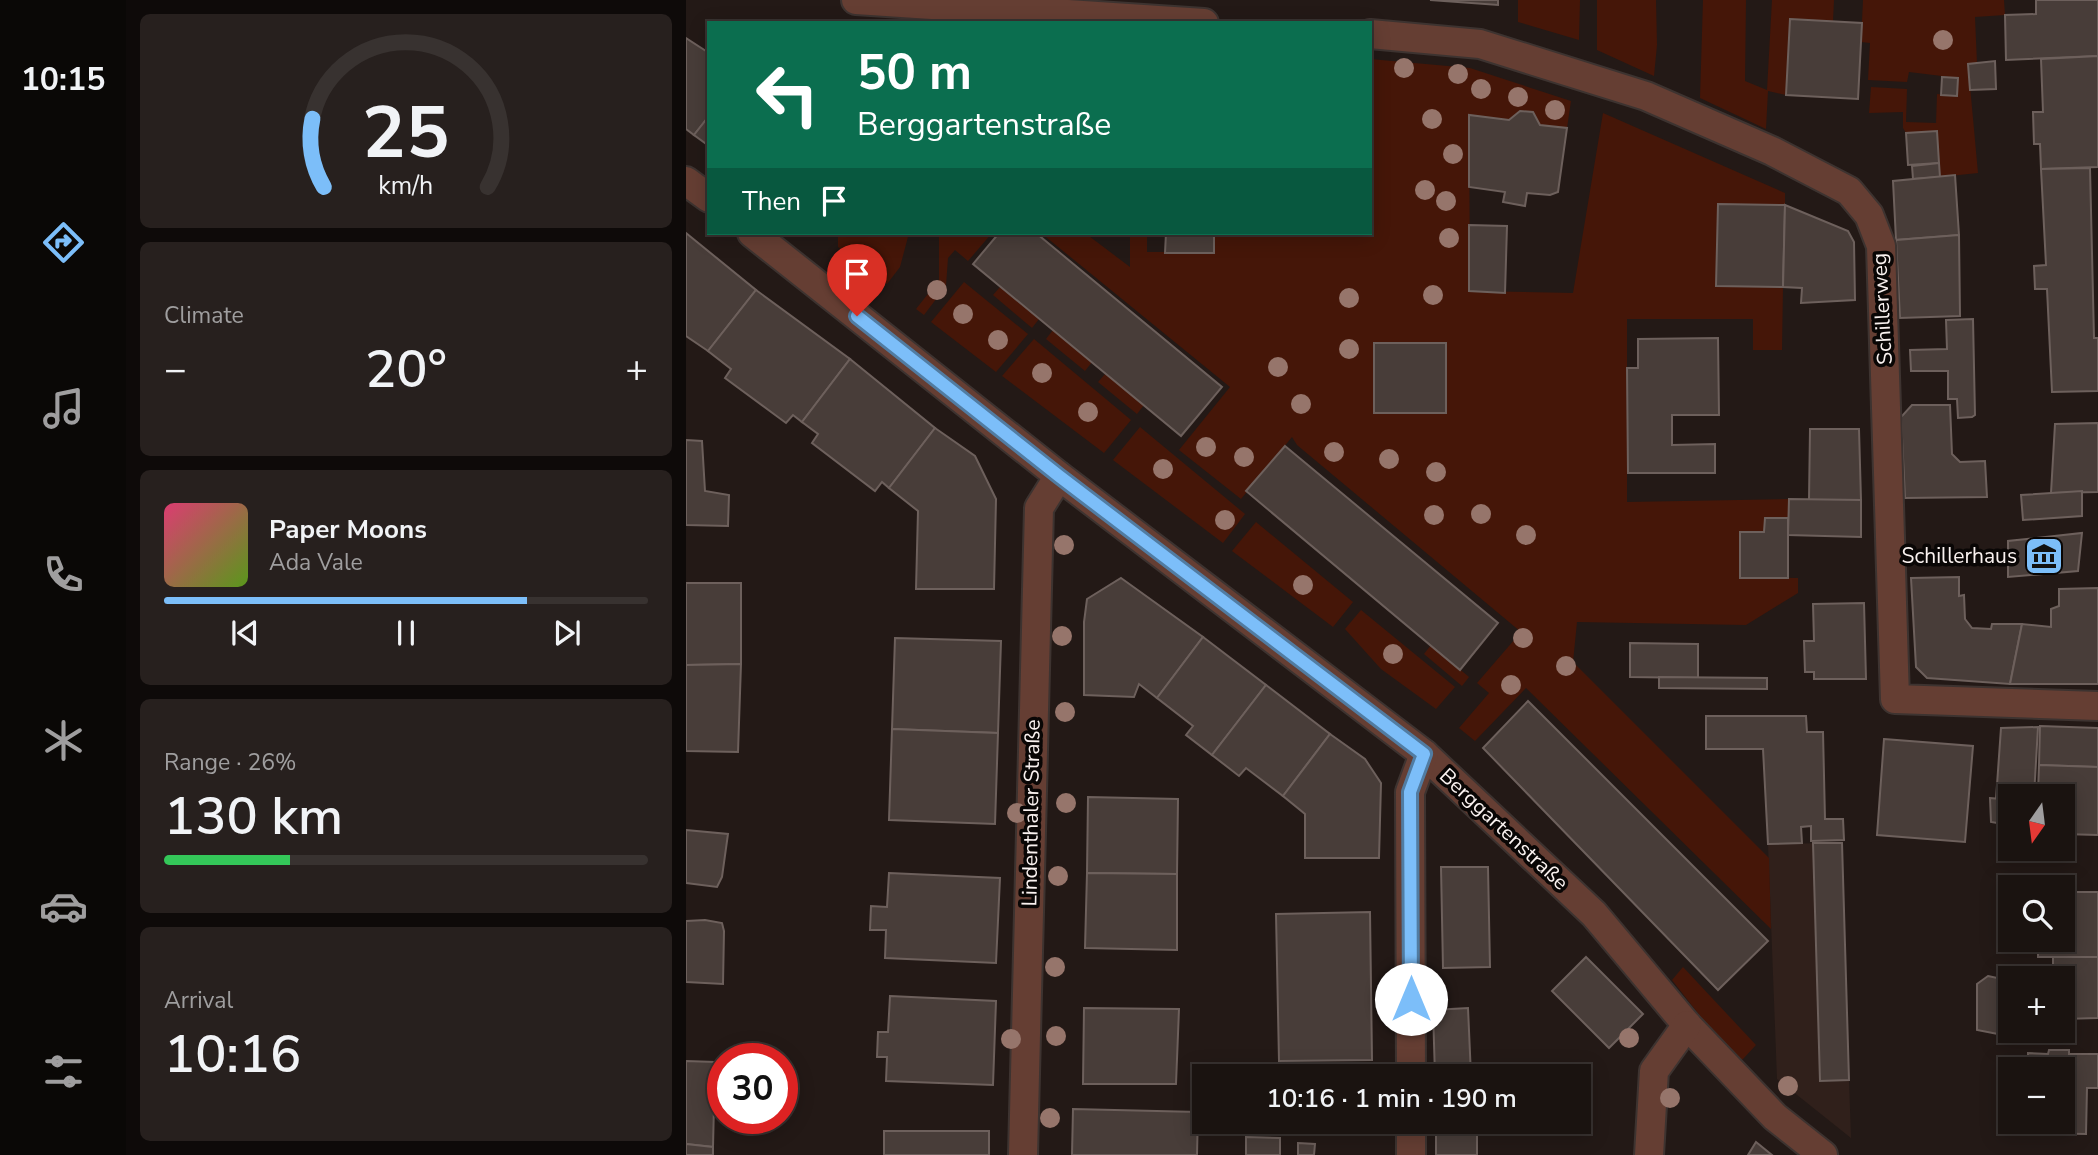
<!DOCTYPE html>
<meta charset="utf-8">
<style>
body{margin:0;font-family:"Nunito Sans",sans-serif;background:#27201e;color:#f1f3f6;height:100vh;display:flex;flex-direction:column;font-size:26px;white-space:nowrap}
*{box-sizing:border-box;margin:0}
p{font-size:23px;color:#9f9e9f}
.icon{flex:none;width:38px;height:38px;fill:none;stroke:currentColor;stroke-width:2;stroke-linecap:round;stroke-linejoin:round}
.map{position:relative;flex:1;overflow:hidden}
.sheet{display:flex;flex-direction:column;gap:14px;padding:14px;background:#0e0a09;width:560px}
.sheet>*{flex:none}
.hud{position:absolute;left:21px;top:21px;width:665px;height:214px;border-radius:0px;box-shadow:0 4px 18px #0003,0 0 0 2px #383230;background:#0b6e4f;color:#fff;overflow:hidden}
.needle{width:46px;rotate:194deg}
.buttons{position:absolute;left:1312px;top:784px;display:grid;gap:14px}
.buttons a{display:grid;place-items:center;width:77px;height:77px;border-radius:0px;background:#1a1310;box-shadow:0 4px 18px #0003,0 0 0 2px #383230;font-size:35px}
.speed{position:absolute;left:21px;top:1043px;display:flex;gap:14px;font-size:35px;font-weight:700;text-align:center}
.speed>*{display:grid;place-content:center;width:91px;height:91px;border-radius:50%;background:#1a1310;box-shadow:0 4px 18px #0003,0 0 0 2px #383230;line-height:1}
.speed .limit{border:10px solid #d22;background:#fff;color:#111}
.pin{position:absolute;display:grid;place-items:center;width:60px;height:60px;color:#fff;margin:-72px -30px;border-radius:50% 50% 50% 0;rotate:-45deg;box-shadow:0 0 7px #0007}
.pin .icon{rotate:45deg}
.me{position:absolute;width:77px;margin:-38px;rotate:0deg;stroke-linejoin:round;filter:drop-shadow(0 0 5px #0008)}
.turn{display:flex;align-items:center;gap:24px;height:147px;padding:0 35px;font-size:32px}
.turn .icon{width:91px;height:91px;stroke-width:2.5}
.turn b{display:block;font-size:49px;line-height:60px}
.then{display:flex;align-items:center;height:66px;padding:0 35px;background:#0003;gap:14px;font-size:26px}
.big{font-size:52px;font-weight:600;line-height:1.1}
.sheet .card{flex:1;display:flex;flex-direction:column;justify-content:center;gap:10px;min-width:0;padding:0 24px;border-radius:10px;background:#27201e}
.sheet .dial{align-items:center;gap:0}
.dial svg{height:182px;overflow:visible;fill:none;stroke:#383230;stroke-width:7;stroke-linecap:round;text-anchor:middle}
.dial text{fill:#f1f3f6;stroke:none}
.song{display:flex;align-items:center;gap:21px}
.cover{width:84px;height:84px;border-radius:10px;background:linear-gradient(135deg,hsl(340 70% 55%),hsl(90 70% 35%))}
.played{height:7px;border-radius:4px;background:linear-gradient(90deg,#7cbef9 75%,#383230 75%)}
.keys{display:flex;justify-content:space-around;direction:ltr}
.heat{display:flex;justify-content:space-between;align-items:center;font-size:38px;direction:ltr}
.charge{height:10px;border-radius:5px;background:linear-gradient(90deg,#34c759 26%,#383230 0)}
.trip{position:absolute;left:506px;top:1064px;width:399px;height:70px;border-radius:0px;background:#1a1310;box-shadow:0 4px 18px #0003,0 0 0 2px #383230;font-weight:600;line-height:70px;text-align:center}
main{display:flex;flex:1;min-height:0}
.menu{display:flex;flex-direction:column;width:126px;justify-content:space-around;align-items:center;background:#0a0806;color:#9f9e9f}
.menu .icon{width:49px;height:49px}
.menu .active{color:#7cbef9}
.menu b{font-size:32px;color:#f1f3f6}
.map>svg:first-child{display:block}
.built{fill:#30201b}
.green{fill:#451608}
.building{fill:#483d39;stroke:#6d605c;stroke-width:2}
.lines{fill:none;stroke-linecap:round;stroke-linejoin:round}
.street-casing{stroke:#3d3330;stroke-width:32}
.street{stroke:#653e33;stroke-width:28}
.tree{fill:#96756b}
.route-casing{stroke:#517ca2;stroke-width:18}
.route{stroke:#7cbef9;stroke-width:12}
.labels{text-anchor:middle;stroke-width:7;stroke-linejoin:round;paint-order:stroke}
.street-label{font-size:21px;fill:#faf2f0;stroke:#090605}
.poi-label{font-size:21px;fill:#faf2f0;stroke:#090605;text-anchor:end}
</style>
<main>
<nav class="menu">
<b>10:15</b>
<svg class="icon active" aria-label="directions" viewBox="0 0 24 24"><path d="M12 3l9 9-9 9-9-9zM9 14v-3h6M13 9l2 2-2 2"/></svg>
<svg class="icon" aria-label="music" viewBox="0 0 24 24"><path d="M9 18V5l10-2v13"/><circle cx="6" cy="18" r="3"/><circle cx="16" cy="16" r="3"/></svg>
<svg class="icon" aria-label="phone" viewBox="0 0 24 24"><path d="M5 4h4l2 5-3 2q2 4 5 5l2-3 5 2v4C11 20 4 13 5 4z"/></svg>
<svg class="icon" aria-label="climate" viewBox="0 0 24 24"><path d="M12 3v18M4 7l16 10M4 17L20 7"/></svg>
<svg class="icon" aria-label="car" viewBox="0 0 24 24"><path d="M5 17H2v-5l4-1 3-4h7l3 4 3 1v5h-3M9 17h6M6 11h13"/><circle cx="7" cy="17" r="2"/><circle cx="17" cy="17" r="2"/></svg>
<svg class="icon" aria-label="filters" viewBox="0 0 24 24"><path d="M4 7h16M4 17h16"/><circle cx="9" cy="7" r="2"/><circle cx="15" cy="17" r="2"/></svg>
</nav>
<section class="sheet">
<div class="card dial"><svg viewBox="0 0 100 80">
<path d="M14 69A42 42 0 1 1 86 69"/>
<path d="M14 69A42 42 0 0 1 9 39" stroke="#7cbef9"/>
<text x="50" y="56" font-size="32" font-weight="700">25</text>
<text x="50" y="72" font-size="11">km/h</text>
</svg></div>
<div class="card"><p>Climate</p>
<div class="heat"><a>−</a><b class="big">20°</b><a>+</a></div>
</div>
<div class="card">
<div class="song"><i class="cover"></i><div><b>Paper Moons</b><p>Ada Vale</p></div></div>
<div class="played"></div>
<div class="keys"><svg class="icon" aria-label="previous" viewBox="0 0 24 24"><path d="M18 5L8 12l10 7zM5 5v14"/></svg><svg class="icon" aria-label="pause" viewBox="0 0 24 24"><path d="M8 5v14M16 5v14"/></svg><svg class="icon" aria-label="next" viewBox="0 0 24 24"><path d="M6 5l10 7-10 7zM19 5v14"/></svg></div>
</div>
<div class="card"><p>Range · 26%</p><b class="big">130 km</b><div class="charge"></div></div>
<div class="card"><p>Arrival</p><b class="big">10:16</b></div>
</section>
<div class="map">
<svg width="1412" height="1155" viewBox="0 0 1412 1155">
<rect width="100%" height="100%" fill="#231916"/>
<path class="built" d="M1156,843L1163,1080L1165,1138L1091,1079L1082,844Z"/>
<g class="green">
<path d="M832,0H894L893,40L832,22Z"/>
<path d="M911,0H970L971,45L968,76L911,50Z"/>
<path d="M1017,0H1060L1059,81L1081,90L1086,0H1148L1147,21L1104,19L1100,95L1082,91L1080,129L1014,98Z"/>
<path d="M1177,0H1318L1319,15L1289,17L1291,63L1282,64L1292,173L1254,177L1250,131L1220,133L1217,128V112L1183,113L1185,87L1221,89L1220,122L1250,123L1251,94L1271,96L1272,78L1223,72L1221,82L1182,80L1184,43L1175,42Z"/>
<path d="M684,59L784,68L885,101L881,128L854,125L846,112L834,111L823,120L783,115L784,291L887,293L917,113L1099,193V205L1032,204L1030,285L1097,287L1096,350H1067V319H941V502L1103,499L1102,518H1079L1078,532L1055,533L1054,577L1112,578V593L1060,625L891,622L887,662L1083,858L1085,929L840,688L789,741L773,728L803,693L791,683L835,632L611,445L606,437L555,499L493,450L544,387L355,233H399L444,267V233H461V252H528V233H684Z"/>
<path d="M152,233H223L214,267L201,284L152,247Z"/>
<path d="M253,233H306L282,261L269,250L262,258L260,286L238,315L230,309L253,280Z"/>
<path d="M278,282L342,334L310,372L245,322Z"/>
<path d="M314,287L353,319L346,328L307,295Z"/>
<path d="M367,330L406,362L399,371L360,339Z"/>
<path d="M348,339L445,420L418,453L316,376Z"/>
<path d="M420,373L458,405L451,414L412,382Z"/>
<path d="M454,427L559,514L537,543L427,460Z"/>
<path d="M570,522L667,602L647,627L546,551Z"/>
<path d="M675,610L769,687L750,709L695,669L659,629Z"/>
<path d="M745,645L783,677L776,686L738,654Z"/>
<path d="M997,967L1070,1045L1057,1059L1050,1062L986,980Z"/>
</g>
<g class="building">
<path d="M744,0H812V5Z"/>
<path d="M1350,0H1412V56L1320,60L1319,15L1350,14Z"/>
<path d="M1104,19L1176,23L1172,99L1100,95Z"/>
<path d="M0,38L23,53V116L8,135L0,129Z"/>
<path d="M1412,56V167L1355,169L1354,144H1348L1347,112H1357L1355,59Z"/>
<path d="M1309,61L1310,89L1284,90L1282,64Z"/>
<path d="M1256,77L1272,78L1271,96L1255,95Z"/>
<path d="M834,111L847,112L854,125L881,128L872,192L864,195L841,193L839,206L817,202L819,192L783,187V115L823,120Z"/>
<path d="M23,116V146L8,135Z"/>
<path d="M1251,131L1253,163L1222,165L1220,133Z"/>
<path d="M1253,163L1254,177L1227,179L1226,166Z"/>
<path d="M1404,168L1408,338H1412V391L1366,392L1361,289H1349L1348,266L1360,265L1355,169Z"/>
<path d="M1269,175L1273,235L1210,240L1207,181Z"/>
<path d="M1032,204L1099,205L1097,287L1030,286Z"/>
<path d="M1099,205L1162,231L1168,242L1169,300L1115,303L1116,288L1097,287Z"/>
<path d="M783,225L821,226L819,293L783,291Z"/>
<path d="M0,233L70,290L22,351L0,336Z"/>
<path d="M313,233H350L536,387L495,436L287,264Z"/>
<path d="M480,233H528V253H479Z"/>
<path d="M1273,235L1274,316L1214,318L1210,240Z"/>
<path d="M70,290L164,359L116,422L107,415L100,423L39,378L45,369L22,351Z"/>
<path d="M1287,319L1289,415L1286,417L1272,418L1271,399H1262V371H1225L1224,350L1261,349L1260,320Z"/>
<path d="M1032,338L1033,415H986V445L1029,444V473H942L941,368H952V339Z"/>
<rect x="688" y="343" width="72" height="70"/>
<path d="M164,359L249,428L203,488L196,482L189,491L126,443L132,434L116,422Z"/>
<path d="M1226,405H1264L1266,454L1274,462L1299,461L1301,497L1219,498L1215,417Z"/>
<path d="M1412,423V492L1365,493L1369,424Z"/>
<path d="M249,428L289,456L310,499L308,589H230L232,511L203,488Z"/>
<path d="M1124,429H1173L1175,500H1123Z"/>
<path d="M0,440L16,441L19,491L43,495L42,526L0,525Z"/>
<path d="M599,446L812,623L774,670L560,491Z"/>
<path d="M1396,491V516L1337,520L1335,495Z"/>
<path d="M1103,499L1175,500V537L1102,535Z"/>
<path d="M1079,518H1102V578H1054V532H1078Z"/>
<path d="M1396,533L1392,571L1322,577V541Z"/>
<path d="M1273,577V596L1278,595L1279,619L1286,628L1305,629L1306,624H1336L1324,684L1241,678L1230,667L1225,578Z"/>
<path d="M435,578L517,637L471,698L453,684L448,697L398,695V622L401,599Z"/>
<path d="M0,583H55V664L0,665Z"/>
<path d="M1412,588V684H1324L1336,624L1365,627V609L1373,606V589Z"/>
<path d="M1178,603L1180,679H1128V672H1119L1118,641H1128L1127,604Z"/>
<path d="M517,637L580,685L526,755L500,735L507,726L471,698Z"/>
<path d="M209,638L315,641L312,733L206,729Z"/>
<path d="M944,643L1012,644V678L944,677Z"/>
<path d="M55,664L52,752L0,751V665Z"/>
<path d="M973,677L1081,678V689L973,688Z"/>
<path d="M580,685L644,734L597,796L560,768L553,776L526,755Z"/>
<path d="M842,701L1082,941L1032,990L797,748Z"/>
<path d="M1020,716H1120L1121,732H1137L1139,819H1157L1158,840L1125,841V826L1115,827L1116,843L1082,844L1077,749H1020Z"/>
<path d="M1354,726L1412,728V767L1353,765Z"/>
<path d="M1352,727L1348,796H1325V800L1310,799L1315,728Z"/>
<path d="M206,729L312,733L309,824L203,820Z"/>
<path d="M644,734L679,759L695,783L693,858H619V814L597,796Z"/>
<path d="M1198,739L1287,746L1279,842L1191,835Z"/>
<path d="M1353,765L1412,767V835L1377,834V796H1373L1374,794L1352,793Z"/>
<path d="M402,797L492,799L491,874L401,873Z"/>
<path d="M1304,798L1325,800L1323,825L1305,822Z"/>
<path d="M0,830L42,834L36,877L31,887L0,883Z"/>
<path d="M1127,843H1156L1163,1080L1134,1081Z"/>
<path d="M755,867H802L804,967L757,968Z"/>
<path d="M203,873L314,878L310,963L199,958L200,930H184L185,906L201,907Z"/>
<path d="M401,873L491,874V950L399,948Z"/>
<path d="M1377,892H1412V957H1352V942H1335V940H1377Z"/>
<path d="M684,912L686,1060L593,1061L590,914Z"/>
<path d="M19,920L36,923L38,931L37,984L0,982V921Z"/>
<path d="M900,957L957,1014L923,1048L866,991Z"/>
<path d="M1367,957H1412V1018L1377,1019V978H1367Z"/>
<path d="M1302,976L1316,979L1317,1035L1291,1030V984Z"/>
<path d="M204,996L310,1001L307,1085L200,1081L201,1057H191L192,1032H202Z"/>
<path d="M398,1008L493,1009L490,1084H397Z"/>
<path d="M782,1008L785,1076H749L747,1010Z"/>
<path d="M1363,1050H1383V1054H1412V1088H1401L1400,1134L1348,1133V1122H1377V1069H1342V1053L1362,1054Z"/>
<path d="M0,1061L29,1062L27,1147L0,1144Z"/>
<path d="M387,1109L512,1112L511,1155H386Z"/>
<rect x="198" y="1131" width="105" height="24"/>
<path d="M750,1132L791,1133V1155H750Z"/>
<path d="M560,1137L594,1138V1155H560Z"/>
<path d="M1070,1142L1086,1155H1062Z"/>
<path d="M612,1143L629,1144L628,1155H612Z"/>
<path d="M0,1144L27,1147V1155H0Z"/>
</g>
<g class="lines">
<defs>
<g id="street">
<path d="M170,0L518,23"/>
<path d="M684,34L794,44L960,96L1086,151L1163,191L1183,215L1195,246L1209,699L1412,706"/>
<path d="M0,181L23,198"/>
<path d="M66,233L373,476L738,754L908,914L1001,1025L1089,1117L1137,1155"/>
<path d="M725,1076L724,792L738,754"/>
<path d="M725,1122V1155"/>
<path d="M337,1155L353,508L373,476"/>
<path d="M963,1155L968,1071L1001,1025"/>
</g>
</defs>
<use href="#street" class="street-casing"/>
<use href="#street" class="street"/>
</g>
<g class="tree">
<circle cx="1257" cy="40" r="10"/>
<circle cx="718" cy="68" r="10"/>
<circle cx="772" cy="74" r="10"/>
<circle cx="795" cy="89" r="10"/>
<circle cx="832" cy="97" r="10"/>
<circle cx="869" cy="110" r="10"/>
<circle cx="746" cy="119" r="10"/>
<circle cx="767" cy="154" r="10"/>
<circle cx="739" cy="190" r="10"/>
<circle cx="760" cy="201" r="10"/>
<circle cx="763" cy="238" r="10"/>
<circle cx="251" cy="290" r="10"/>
<circle cx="747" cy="295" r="10"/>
<circle cx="663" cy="298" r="10"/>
<circle cx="277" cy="314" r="10"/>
<circle cx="312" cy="340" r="10"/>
<circle cx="663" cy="349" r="10"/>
<circle cx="592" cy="367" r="10"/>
<circle cx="356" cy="373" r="10"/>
<circle cx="615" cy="404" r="10"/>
<circle cx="402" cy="412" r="10"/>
<circle cx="520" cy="447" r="10"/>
<circle cx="648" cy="452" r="10"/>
<circle cx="558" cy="457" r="10"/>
<circle cx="703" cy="459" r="10"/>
<circle cx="477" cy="469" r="10"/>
<circle cx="750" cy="472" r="10"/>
<circle cx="795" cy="514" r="10"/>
<circle cx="748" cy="515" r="10"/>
<circle cx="539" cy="520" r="10"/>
<circle cx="840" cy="535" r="10"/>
<circle cx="378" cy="545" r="10"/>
<circle cx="617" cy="585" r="10"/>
<circle cx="376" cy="636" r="10"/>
<circle cx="837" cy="638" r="10"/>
<circle cx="707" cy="654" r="10"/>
<circle cx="880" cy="666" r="10"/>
<circle cx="825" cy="685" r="10"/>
<circle cx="379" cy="712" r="10"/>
<circle cx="380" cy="803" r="10"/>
<circle cx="331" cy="813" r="10"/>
<circle cx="372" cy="876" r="10"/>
<circle cx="369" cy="967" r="10"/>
<circle cx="370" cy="1036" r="10"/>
<circle cx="943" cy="1038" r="10"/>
<circle cx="325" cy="1039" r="10"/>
<circle cx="1102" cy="1086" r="10"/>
<circle cx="984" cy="1098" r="10"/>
<circle cx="364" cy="1118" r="10"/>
</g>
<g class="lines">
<defs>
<path id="route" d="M171,316L373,476L738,754L724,792L725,999"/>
</defs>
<use href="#route" class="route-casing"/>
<use href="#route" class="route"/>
</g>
<defs>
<symbol id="museum-square" viewBox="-11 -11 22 22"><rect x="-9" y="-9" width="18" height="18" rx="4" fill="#7cbef9" stroke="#090605"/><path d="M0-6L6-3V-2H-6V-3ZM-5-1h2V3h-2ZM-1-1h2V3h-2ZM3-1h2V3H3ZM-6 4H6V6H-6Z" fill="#111"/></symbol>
</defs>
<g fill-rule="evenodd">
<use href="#museum-square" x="1336" y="534" width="44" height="44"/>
</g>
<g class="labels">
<g class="street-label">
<text transform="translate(1196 309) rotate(-93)" y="7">Schillerweg</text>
<text transform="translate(345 813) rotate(-89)" y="7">Lindenthaler Straße</text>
<text transform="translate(818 829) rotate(43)" y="7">Berggartenstraße</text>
</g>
<g class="poi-label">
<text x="1331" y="563">Schillerhaus</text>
</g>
</g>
</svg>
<div class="buttons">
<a><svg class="needle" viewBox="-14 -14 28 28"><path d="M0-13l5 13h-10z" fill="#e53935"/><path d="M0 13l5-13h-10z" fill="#9f9e9f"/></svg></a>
<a><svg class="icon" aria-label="search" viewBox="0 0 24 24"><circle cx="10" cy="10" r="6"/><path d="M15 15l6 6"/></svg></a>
<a>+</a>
<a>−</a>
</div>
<div class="speed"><div class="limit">30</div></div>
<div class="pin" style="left:171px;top:316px;background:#d93025"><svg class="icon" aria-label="arrive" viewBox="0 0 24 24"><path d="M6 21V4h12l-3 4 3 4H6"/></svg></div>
<svg class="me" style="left:725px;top:999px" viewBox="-20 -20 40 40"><circle r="19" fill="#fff"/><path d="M0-13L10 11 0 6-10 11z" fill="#7cbef9"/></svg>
<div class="trip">10:16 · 1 min · 190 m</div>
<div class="hud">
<div class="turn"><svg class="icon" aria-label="left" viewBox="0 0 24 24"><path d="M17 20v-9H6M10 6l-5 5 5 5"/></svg><div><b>50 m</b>Berggartenstraße</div></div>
<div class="then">Then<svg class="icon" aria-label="arrive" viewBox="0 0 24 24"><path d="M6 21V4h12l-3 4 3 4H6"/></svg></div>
</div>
</div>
</main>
